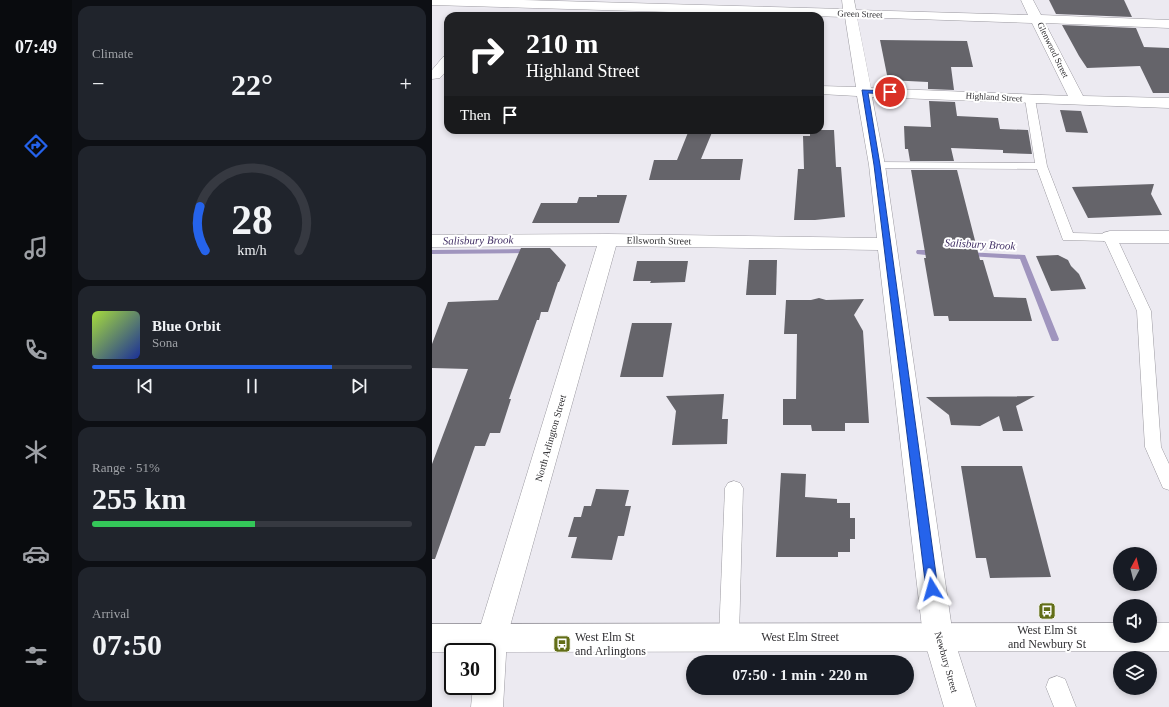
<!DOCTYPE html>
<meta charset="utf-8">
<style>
body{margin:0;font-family:Georgia,serif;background:#20242c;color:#f1f3f6;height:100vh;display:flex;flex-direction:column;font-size:15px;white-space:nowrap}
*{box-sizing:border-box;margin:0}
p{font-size:13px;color:#9ea1a6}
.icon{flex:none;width:22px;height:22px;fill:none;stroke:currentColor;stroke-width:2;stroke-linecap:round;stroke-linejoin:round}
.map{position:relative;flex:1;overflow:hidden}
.drawer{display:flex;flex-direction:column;gap:6px;padding:6px;background:#0d0f14;width:360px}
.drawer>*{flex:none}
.banner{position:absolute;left:12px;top:12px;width:380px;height:122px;border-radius:12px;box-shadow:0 2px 6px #0003;background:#202124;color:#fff;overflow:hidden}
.needle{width:26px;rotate:7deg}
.tools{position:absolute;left:681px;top:547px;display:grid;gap:8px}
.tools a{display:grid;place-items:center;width:44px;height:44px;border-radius:50%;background:#171b24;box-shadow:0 2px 6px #0003;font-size:20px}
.speed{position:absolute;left:12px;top:643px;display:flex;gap:8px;font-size:20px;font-weight:700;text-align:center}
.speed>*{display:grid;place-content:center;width:52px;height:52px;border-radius:50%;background:#171b24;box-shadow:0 2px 6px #0003;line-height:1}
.speed .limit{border:2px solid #111;border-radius:6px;background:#fff;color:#111}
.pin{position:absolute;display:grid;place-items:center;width:34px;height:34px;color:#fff;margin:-17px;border:2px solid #fff;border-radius:50%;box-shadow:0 1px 4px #0007}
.me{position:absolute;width:44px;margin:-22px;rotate:352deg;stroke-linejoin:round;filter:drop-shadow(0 0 3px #0008)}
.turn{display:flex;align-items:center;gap:14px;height:84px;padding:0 16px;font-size:18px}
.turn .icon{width:52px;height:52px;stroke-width:2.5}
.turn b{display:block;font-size:28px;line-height:34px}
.then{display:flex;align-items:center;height:38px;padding:0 16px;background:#0003;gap:8px;font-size:15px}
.big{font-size:30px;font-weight:800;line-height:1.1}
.drawer .tile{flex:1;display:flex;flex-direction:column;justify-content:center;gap:6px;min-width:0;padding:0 14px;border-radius:12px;background:#20242c}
.drawer .dial{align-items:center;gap:0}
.dial svg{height:104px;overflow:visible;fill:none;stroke:#363941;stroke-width:7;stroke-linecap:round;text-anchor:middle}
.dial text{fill:#f1f3f6;stroke:none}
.song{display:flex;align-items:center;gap:12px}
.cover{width:48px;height:48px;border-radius:6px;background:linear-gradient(135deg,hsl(80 70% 55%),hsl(230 70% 35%))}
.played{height:4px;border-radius:2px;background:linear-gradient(90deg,#2563eb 75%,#363941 75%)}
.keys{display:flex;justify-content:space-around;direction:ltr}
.heat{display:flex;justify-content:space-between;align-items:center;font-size:22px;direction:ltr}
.charge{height:6px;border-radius:3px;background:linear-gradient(90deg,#34c759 51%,#363941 0)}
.trip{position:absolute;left:254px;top:655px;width:228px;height:40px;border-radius:20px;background:#171b24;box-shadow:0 2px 6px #0003;font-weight:800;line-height:40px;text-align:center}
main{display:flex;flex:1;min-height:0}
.menu{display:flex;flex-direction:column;width:72px;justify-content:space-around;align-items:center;background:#090b0e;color:#9ea1a6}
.menu .icon{width:28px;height:28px}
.menu .on{color:#2563eb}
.menu b{font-size:18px;color:#f1f3f6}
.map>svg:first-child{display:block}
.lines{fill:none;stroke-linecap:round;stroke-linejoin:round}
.stream{fill:#a095be;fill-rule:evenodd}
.building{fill:#65646a}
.lane-casing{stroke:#9c9aa1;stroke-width:1}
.street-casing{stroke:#9c9aa1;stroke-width:1}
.secondary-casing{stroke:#9c9aa1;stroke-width:1}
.lane{fill:#fff;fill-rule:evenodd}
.street{fill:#fff;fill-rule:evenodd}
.secondary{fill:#fff;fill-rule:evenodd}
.route{fill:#2563eb;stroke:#184099}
.labels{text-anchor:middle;stroke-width:4;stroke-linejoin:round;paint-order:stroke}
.far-street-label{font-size:9px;fill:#313033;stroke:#fff}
.street-label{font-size:10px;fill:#313033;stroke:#fff}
.water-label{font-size:11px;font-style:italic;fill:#443267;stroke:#fff}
.near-poi-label{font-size:12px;fill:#313033;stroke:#fff}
.near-street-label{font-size:12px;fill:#313033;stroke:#fff}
</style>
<main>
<nav class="menu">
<b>07:49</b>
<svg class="icon on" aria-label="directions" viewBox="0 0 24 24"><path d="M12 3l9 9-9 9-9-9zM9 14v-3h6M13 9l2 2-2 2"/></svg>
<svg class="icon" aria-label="music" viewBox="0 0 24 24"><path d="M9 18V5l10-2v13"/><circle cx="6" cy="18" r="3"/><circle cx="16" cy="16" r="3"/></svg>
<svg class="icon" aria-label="phone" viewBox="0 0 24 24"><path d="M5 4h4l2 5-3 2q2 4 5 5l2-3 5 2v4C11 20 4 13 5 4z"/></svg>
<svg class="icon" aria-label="climate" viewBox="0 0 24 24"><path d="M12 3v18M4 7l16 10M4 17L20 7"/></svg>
<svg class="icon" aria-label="car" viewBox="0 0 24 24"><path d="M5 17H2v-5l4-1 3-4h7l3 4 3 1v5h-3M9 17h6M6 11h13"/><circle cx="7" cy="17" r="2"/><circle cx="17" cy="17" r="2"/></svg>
<svg class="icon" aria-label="filters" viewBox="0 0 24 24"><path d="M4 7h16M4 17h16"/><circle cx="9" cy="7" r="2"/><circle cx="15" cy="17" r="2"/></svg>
</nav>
<section class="drawer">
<div class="tile"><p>Climate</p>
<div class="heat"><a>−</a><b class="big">22°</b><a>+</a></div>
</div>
<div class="tile dial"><svg viewBox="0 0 100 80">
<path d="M14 69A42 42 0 1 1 86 69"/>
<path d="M14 69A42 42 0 0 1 10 35" stroke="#2563eb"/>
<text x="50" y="56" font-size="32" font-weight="700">28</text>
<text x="50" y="72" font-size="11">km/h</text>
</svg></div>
<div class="tile">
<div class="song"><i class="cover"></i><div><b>Blue Orbit</b><p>Sona</p></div></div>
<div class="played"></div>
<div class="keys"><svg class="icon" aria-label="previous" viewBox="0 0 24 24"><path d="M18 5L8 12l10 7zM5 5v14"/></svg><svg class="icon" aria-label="pause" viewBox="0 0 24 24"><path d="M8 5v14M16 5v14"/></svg><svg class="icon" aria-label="next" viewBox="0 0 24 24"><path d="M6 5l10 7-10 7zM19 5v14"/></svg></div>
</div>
<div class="tile"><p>Range · 51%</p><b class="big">255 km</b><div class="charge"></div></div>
<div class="tile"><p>Arrival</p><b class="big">07:50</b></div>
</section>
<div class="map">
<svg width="737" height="707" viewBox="0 0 737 707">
<rect width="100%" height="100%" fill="#eceaf1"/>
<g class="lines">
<g class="stream">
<path d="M92,249H94L95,251L94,253L0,254V250Z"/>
<path d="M485,250H502L505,252C501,256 490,255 485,254L484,252Z"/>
<path d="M534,252L593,255L627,339L626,341H620L619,339L588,259L536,256H534L532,254Z"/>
</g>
</g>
<g class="building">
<path d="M617,0H692L700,17L624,14Z"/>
<path d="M630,25L704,28L712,47L737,48V93H721L708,66L655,68L647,56Z"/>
<path d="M448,40L535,41L541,67H519L522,90L496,89V82L456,80Z"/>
<path d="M497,101L523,102L525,116L566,118L568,129L596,130L600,154L571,153V150L519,148L522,161H478L476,149H473L472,126L499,127Z"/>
<path d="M628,110L649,111L656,133L634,132Z"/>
<path d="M257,130H281L269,159H311L308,180H217L222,160H245Z"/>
<path d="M378,130H402L404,167H409L413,217L383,220H362L366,169H372L371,136H378Z"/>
<path d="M479,170H525L548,260H551L562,297L594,298L600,321H517L516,316H502L492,258H494Z"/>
<path d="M722,184L719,194L730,215L656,218L640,187Z"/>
<path d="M165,195H195L187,223H100L109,203H145L147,197H165Z"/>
<path d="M89,248H118L134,265L127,282H126L116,312H109L107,320H105L77,399H79L68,433H58L53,446H43L3,559H0V464L36,369L0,368V344L16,302L66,300Z"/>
<path d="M626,255L636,260L639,266L647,274L654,289L619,291L604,256Z"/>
<path d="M317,260H345L344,295H314Z"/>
<path d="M205,261H256L253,282L218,283L219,281H201Z"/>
<path d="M387,298L394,300L432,299L422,315L431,331L437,423H413V431H380L379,425H351V399H364L365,334H352L354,300H379Z"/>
<path d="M200,323H240L231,377H188Z"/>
<path d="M292,394L290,419H296L295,444L240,445L244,411L234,396Z"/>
<path d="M603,396L584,406L591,431H571L567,416L548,426L519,425L517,415L494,397Z"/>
<path d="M529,466H590L619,577L558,578L554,558H544Z"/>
<path d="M349,473L374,474L373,497L405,499V503H418V518H423V539H418V552H406V557H344Z"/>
<path d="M164,489L197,490L193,506H199L192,536H186L180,560L139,558L145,537H136L142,517H149L152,506H159Z"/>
</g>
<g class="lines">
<defs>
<g id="lane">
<path d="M598,96L603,99L615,166L641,233L683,234L719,311L729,447L737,464V490L731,488L713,447L705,311L673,241L631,240L605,169L445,168L441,167L439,165L441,163L445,162L603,163L593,99Z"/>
<path d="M302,481L308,483L311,488L307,637L304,644L297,647L290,644L287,637L293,488L296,483Z"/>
<path d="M625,676L633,679L644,707H622L614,687L617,679Z"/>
</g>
<g id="street">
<path d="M0,0H91L411,9L410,0H422L424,10L596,15L589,0H601L609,15L737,20V28L613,23L651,96L737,98V108L440,97L453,165L521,636L544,707H512L491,636L446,250L184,246L75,637L71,707H39L41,686H55V652H44L45,637L165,246L0,247V235L176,234L445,238L437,165L425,96L388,94V86L424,87L413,17L0,5ZM425,17L600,23L636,96L439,88Z"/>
<path d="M16,56V69L8,78L0,79V70L11,57Z"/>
<path d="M678,231H737V243H678L671,241L669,237L671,233Z"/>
</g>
<path id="secondary" d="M688,623V636H718V623H737V651L0,652V624Z"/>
</defs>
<use href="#lane" class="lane-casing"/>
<use href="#street" class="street-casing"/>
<use href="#secondary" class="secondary-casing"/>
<use href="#lane" class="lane"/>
<use href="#street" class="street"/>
<use href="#secondary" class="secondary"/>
</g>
<path class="route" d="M430,90L458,91L461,92L458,94L436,93L448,165L506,589L504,593L500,595L496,593L494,589L442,165Z"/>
<defs>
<symbol id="bus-square" viewBox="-11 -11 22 22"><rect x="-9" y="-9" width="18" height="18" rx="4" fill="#626e17" stroke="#fff"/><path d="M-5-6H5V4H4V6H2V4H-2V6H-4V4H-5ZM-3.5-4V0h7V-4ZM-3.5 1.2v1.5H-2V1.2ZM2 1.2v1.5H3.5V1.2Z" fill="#fff"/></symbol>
</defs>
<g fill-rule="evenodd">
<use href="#bus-square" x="605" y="601" width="20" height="20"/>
<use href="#bus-square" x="120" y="634" width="20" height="20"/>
</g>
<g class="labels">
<g class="far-street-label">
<text transform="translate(428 14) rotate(2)" y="3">Green Street</text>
<text transform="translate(621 50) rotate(64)" y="3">Glenwood Street</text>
<text transform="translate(562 97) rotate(3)" y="3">Highland Street</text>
</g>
<g class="street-label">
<text transform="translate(227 240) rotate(1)" y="4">Ellsworth Street</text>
<text transform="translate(118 438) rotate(-74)" y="4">North Arlington Street</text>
<text transform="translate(515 662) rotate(74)" y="4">Newbury Street</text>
</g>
<g class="water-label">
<text transform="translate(46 240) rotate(-1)" y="4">Salisbury Brook</text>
<text transform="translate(548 244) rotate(3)" y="4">Salisbury Brook</text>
</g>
<g class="near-poi-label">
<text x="615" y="634">West Elm St<tspan x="615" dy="14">and Newbury St</tspan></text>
<text x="143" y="641" text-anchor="start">West Elm St<tspan x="143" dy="14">and Arlingtons</tspan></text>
</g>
<g class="near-street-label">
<text x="368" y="641">West Elm Street</text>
</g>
</g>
</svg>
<div class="tools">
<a><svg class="needle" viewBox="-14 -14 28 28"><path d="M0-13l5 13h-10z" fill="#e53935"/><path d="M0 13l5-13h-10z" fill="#9ea1a6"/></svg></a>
<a><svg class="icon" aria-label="sound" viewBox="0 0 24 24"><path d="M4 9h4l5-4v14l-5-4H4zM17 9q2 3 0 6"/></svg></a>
<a><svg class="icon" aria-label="layers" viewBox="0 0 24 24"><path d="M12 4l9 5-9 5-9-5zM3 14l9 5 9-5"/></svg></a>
</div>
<div class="speed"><div class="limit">30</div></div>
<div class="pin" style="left:458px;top:92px;background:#d93025"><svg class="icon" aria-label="arrive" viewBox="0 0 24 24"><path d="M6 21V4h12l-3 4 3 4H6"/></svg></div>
<svg class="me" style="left:500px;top:589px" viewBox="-20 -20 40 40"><path d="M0-17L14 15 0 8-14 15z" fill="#2563eb" stroke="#fff" stroke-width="4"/></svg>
<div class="trip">07:50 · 1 min · 220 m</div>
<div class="banner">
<div class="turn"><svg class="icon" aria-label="right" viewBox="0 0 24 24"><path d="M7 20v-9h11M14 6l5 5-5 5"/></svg><div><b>210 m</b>Highland Street</div></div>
<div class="then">Then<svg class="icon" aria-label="arrive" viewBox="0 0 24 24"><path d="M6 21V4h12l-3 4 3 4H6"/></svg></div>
</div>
</div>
</main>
